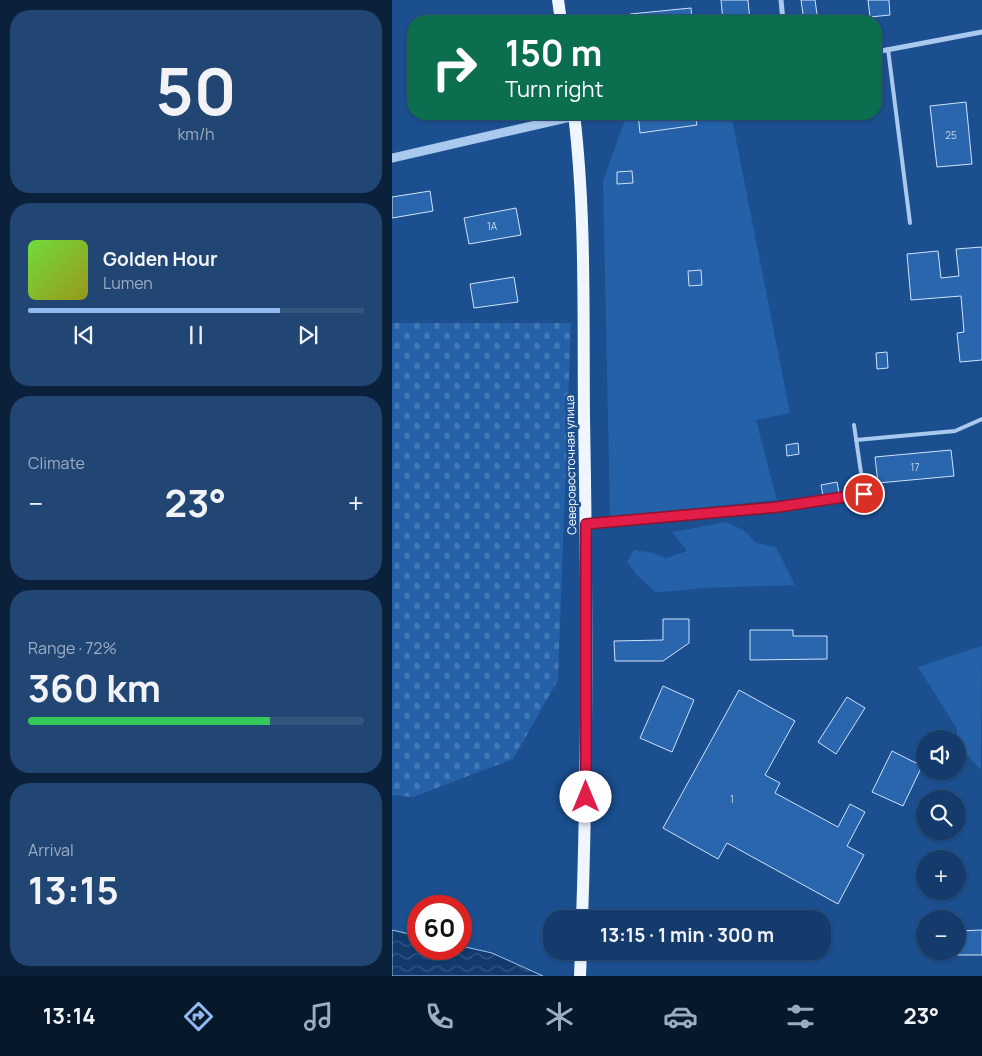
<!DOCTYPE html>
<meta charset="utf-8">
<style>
body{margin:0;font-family:Manrope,sans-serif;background:#214673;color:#f1f3f6;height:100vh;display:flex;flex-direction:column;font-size:19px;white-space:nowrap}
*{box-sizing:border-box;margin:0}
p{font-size:16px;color:#9dadc1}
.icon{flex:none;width:28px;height:28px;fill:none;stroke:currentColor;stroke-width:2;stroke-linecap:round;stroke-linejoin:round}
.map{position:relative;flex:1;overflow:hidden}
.panel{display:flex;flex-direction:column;gap:10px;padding:10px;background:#0b203b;width:392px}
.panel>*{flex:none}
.guide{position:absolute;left:15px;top:15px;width:475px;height:105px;border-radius:20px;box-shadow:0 1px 4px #0004,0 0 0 1px #33557e;background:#0b6e4f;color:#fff;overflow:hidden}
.controls{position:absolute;left:524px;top:730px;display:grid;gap:10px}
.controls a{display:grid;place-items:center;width:50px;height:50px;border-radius:50%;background:#143b6b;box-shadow:0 1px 4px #0004,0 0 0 1px #33557e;font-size:25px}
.speed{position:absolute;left:15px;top:895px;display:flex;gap:10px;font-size:25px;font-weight:700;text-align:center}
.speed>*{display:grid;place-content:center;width:65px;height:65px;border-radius:50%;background:#143b6b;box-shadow:0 1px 4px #0004,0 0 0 1px #33557e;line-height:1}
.speed .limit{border:8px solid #d22;background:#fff;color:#111}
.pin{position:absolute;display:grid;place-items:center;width:42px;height:42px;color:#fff;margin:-21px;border:2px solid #fff;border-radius:50%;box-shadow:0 1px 5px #0007}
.me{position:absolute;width:55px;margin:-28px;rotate:0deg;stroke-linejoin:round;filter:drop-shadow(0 0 4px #0008)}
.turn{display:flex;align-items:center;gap:18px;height:105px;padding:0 15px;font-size:22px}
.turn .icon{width:65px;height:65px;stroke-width:2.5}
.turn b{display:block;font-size:35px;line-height:42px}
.big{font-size:38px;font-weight:700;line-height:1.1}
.panel .tile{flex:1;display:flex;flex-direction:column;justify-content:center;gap:8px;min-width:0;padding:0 18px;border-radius:20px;background:#214673}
.panel .dial{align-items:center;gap:0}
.dial b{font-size:65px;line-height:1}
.song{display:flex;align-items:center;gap:15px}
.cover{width:60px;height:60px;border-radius:8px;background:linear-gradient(135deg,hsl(100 70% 55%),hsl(60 70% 35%))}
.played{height:5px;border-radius:2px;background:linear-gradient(90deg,#90b9f0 75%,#33557e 75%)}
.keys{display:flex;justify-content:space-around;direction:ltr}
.heat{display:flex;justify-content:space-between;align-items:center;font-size:28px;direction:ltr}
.charge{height:8px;border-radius:4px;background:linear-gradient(90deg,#34c759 72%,#33557e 0)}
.trip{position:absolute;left:151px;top:910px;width:288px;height:50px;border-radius:20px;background:#143b6b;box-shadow:0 1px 4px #0004,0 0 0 1px #33557e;font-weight:700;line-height:50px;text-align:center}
.tab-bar{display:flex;height:80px;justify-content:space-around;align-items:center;background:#08182b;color:#9dadc1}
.tab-bar .icon{width:35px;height:35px}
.tab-bar .active{color:#90b9f0}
.tab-bar b{font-size:22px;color:#f1f3f6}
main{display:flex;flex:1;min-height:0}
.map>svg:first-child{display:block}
.green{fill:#2461a8}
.cemetery{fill:url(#cemetery-stones)}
.water{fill:url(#water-waves);stroke:#9cc4f0}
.building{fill:#2a66ad;stroke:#cfe3fa}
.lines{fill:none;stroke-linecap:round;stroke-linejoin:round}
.service{stroke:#a9c9ee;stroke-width:4}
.minor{stroke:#a9c9ee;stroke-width:5}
.tertiary{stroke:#a9c9ee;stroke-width:9}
.primary{stroke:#f0f6ff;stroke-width:12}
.route-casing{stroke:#92132f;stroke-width:12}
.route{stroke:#e11d48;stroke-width:9}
.labels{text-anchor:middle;stroke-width:5;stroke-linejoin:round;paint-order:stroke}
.number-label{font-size:10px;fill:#cad9ea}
.street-label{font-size:12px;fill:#fff;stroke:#1b4f8f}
</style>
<main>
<section class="panel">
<div class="tile dial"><b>50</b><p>km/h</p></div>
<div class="tile">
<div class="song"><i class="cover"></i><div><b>Golden Hour</b><p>Lumen</p></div></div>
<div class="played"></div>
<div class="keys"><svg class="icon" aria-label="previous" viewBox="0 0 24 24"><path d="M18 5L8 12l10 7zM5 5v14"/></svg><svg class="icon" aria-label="pause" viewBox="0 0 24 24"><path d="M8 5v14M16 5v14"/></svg><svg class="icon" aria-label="next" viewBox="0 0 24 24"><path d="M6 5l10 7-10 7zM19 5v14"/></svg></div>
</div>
<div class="tile"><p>Climate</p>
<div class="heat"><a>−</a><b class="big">23°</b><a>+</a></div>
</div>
<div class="tile"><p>Range · 72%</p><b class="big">360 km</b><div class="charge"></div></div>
<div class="tile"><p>Arrival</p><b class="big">13:15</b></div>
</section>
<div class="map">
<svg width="590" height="976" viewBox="0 0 590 976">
<defs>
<pattern id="cemetery-stones" width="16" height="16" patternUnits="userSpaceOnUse" patternTransform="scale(1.25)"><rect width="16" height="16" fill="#2461a8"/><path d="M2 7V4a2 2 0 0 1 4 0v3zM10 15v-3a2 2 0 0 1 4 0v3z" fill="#4579b5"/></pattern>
<pattern id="water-waves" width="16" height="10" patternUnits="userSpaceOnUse" patternTransform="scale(1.25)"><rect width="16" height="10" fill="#123a6d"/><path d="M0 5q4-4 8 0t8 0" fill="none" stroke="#365883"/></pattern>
</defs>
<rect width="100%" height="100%" fill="#1b4f8f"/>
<g class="green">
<path d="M235,114H339L398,413L364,420L385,500L218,517L211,181Z"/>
<path d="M335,522L354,532L364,543L384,547L403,585L311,588L284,591L263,592L245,575L235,562L242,550L262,553L274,558L295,551L280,532Z"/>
<path d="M589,646H590L589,770L565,744V729L526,667Z"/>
</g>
<path class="cemetery" d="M0,323H179L166,680L121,759L21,797L0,795Z"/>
<path class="water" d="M0,930L26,936V949H69V946L100,953L151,976H0Z"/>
<g class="building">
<path d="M329,0H356L358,21H331Z"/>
<path d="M409,0H423L426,21H412Z"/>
<path d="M476,0H497L498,15L478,17Z"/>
<path d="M299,8L300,21H238V14Z"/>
<path d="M574,102L580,164L545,167L538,106Z"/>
<path d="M246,114H303L305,125L248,133Z"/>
<path d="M240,171L241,183L225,184V172Z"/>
<path d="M38,191L41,211L0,218V197Z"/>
<path d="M124,208L129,235L77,244L72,218Z"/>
<path d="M590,247V360L568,362L565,333L572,332L569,296L519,300L515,254L546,251L549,278L567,276L564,249Z"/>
<path d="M309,270L310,285L297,286L296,271Z"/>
<path d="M122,277L126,302L82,308L78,284Z"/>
<path d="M495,352L496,368L485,369L484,353Z"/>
<path d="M406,443L407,454L395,456L394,445Z"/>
<path d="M559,450L562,476L486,483L483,457Z"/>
<path d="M445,482L447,493L431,496L429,485Z"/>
<path d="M271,619H297V643L271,661H223L222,641L271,640Z"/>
<path d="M358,630H401V636H435V659L358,660Z"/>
<path d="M271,686L302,700L280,752L248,738Z"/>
<path d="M347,690L403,721L373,775L388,783L383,793L446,827L458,804L473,812L455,846L472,855L446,904L335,843L326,859L271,828Z"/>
<path d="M455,697L473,708L444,754L426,742Z"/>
<path d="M500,751L530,766L511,806L480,792Z"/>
<path d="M590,930V955H565V931Z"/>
</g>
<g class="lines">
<g class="service">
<path d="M496,49L518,223"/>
<path d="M464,440L563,431L590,419"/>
<path d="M196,524L386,507L472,493L462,425"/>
</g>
<g class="minor">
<path d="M389,0L391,21"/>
<path d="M484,52L590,32"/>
</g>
<path class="tertiary" d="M0,158L183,116"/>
<g class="primary">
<path d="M166,0L169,21"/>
<path d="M182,114C194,214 191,316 192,417C195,584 196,752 190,919"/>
<path d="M188,976L189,951"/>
</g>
</g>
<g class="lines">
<defs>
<path id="route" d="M194,797V524L386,507L472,494"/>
</defs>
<use href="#route" class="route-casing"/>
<use href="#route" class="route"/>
</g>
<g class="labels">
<g class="number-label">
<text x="559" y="139">25</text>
<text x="100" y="230">1А</text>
<text x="523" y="471">17</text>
<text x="340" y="803">1</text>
</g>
<g class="street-label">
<text transform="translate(179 465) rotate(-91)" y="4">Северовосточная улица</text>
</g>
</g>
</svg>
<div class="controls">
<a><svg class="icon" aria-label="sound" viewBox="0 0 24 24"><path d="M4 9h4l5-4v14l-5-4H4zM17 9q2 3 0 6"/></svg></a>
<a><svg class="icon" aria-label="search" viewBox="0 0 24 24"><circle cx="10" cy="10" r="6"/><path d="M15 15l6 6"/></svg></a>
<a>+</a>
<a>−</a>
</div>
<div class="speed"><div class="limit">60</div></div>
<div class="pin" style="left:472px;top:494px;background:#d93025"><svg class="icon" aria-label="arrive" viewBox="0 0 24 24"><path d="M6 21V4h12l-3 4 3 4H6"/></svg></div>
<svg class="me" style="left:194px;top:797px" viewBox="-20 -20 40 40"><circle r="19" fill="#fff"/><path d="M0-13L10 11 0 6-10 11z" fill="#e11d48"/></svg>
<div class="trip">13:15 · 1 min · 300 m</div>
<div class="guide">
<div class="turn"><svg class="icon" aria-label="right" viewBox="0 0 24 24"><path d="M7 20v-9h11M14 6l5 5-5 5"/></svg><div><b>150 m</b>Turn right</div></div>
</div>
</div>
</main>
<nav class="tab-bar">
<b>13:14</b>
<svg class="icon active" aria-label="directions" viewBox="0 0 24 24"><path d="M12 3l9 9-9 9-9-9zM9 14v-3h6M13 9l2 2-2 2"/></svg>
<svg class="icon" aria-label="music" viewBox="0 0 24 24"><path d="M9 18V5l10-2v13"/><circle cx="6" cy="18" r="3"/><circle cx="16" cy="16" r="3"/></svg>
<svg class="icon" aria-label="phone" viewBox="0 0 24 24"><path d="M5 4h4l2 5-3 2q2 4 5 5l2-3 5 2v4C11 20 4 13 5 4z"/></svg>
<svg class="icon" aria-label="climate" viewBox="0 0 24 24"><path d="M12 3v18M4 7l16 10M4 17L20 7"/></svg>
<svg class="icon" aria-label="car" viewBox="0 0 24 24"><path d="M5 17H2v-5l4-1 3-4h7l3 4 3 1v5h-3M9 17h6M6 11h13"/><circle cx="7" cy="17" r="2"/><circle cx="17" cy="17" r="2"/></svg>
<svg class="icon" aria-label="filters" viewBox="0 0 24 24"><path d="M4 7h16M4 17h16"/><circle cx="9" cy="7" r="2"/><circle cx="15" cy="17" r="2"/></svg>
<b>23°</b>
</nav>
